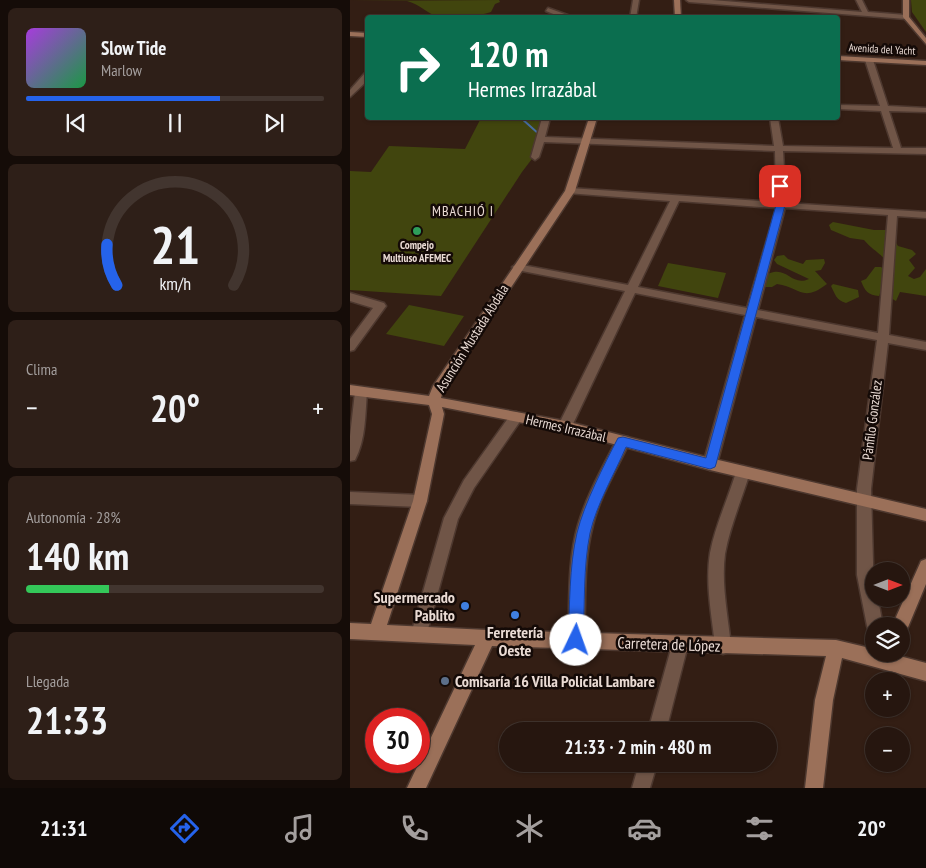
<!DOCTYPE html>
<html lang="es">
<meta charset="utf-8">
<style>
body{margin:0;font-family:"PT Sans Narrow",sans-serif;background:#2e1f18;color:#f1f3f6;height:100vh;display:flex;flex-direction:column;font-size:19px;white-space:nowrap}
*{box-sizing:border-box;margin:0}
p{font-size:16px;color:#a49f9e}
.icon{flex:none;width:28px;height:28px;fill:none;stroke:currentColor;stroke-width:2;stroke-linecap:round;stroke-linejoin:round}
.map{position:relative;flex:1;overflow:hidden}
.panel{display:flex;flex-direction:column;gap:8px;padding:8px;background:#150c08;width:350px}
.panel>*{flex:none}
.banner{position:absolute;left:15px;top:15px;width:475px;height:105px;border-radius:5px;box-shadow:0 1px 4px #0004,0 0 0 1px #42352f;background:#0b6e4f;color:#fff;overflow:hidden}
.needle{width:32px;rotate:90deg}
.fabs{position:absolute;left:515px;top:562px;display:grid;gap:10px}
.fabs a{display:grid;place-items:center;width:45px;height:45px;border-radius:50%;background:#26160f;box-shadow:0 1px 4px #0004,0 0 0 1px #42352f;font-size:25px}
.speed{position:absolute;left:15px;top:708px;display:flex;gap:10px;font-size:25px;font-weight:700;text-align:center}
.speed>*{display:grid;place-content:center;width:65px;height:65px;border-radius:50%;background:#26160f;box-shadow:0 1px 4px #0004,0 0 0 1px #42352f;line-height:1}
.speed .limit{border:8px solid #d22;background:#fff;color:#111}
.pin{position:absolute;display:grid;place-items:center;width:42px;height:42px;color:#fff;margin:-21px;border-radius:10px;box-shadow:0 2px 8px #0006}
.me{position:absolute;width:55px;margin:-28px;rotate:3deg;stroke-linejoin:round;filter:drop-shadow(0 0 4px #0008)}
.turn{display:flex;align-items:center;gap:18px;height:105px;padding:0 20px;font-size:22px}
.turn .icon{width:65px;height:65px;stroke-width:2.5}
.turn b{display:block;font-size:35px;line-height:42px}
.big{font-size:38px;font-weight:600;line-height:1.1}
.panel .widget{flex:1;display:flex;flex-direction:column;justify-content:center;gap:8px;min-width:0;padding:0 18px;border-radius:8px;background:#2e1f18}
.panel .dial{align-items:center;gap:0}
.dial svg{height:130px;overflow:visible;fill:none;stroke:#42352f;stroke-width:7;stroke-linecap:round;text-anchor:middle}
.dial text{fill:#f1f3f6;stroke:none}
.song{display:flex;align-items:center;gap:15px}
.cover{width:60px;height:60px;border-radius:8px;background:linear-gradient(135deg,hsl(280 70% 55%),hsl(140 70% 35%))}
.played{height:5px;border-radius:2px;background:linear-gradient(90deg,#2563eb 65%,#42352f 65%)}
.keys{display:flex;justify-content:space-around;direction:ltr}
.heat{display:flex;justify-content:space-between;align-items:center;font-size:28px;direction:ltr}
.charge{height:8px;border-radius:4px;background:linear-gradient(90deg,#34c759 28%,#42352f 0)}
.trip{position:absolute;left:149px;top:722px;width:278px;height:50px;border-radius:25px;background:#26160f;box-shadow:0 1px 4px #0004,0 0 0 1px #42352f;font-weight:600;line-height:50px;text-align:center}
.tabs{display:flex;height:80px;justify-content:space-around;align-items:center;background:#0f0906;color:#a49f9e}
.tabs .icon{width:35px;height:35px}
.tabs .on{color:#2563eb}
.tabs b{font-size:22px;color:#f1f3f6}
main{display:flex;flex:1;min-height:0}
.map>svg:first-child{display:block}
.green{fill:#41450e}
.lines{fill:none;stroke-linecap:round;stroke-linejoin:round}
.stream{stroke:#476ca1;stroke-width:2}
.street-casing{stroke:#4d382f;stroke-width:3}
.secondary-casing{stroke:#4d382f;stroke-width:3}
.street{fill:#705547;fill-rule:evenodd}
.secondary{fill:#9b7059;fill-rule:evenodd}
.route{fill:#2563eb;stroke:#184099}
.leisure-dot{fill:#2e9e5b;stroke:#140a07;stroke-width:2}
.shop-dot{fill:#3f7fe0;stroke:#140a07;stroke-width:2}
.service-dot{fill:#5c6f8a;stroke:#140a07;stroke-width:2}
.labels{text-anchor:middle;stroke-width:5;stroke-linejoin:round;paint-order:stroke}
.far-street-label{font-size:11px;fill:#eadbd4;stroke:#140a07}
.far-poi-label{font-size:11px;font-weight:bold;fill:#eadbd4;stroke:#140a07}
.far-quarter-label{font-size:14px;letter-spacing:1px;fill:#eadbd4;stroke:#140a07}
.street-label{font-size:14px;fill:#eadbd4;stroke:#140a07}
.near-poi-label{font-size:16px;font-weight:bold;fill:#eadbd4;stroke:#140a07;text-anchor:end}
.near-street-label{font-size:16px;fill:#eadbd4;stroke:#140a07}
</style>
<main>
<section class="panel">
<div class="widget">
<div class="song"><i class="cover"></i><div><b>Slow Tide</b><p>Marlow</p></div></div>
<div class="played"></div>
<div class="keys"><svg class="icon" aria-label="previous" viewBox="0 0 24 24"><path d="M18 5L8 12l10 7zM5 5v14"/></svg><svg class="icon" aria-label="pause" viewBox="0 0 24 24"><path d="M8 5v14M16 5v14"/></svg><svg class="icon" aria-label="next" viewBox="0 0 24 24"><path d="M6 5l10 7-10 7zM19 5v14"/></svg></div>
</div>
<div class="widget dial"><svg viewBox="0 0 100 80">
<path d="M14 69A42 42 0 1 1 86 69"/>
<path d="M14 69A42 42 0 0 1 8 44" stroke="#2563eb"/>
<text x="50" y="56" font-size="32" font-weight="700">21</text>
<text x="50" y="72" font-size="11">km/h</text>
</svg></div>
<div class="widget"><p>Clima</p>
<div class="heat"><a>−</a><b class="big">20°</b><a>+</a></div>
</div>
<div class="widget"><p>Autonomía · 28%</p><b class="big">140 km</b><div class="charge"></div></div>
<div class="widget"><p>Llegada</p><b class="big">21:33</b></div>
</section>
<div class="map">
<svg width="576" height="788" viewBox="0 0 576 788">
<rect width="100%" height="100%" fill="#331e14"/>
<g class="green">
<path d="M149,0L150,2L145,4L141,12C127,16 104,22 89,17C78,14 69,4 57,1H0Z"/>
<path d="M561,0H576V32L562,12Z"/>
<path d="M131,118H201L191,147L172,172L91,296L0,290V171L21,172L39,146L115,149Z"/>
<path d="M483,222L524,230H538L548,246L562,250L566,254L559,260L565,268L558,276L564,279L570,277L576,269V296L550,292L546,301L539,297L536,283L532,288L529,296C518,295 515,291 511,281L516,279L525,267H531L536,271L541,269C532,252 525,253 514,240L500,238L481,230L479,225Z"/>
<path d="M434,255L438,259L453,264L456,260L474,259L475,263L471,270L465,271L477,284C452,303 450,287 427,284L422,287H415L411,283V278C437,260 439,288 459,279L427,264L424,260L427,256Z"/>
<path d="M318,263L376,273L368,298L308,286Z"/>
<path d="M483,284L508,290L509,297L496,303C486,300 485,294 481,286Z"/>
<path d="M59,305L114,316L94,346L36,334Z"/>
</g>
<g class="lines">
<path class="stream" d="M171,118L190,135"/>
<defs>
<g id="street">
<path d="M283,0H289L286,18H280Z"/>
<path d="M336,0H362L512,12L506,0H512L518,12L556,15L559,17L556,19L339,2Z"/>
<path d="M198,8L223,17L224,18H213L196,11Z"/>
<path d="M519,58L523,60L538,106L576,108V112L539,111L551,148H576V154L433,151L436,203L576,212V218L547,216L539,335L576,342V350L538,343L521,489L524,599H528L533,626H524V633L519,632L517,626L507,575V489L527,340L406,317L367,464L365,468L360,470L355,468L353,464L395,315L285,293L222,426L220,430H210L208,426L275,291L167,270L162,267L167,264L278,285L320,201L217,193V189L220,188L426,202L425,151L194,142L189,157L185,160L181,157L192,118H200L195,137L424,146L420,118H428L433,146L543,148L531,111L488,109V105L530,106L515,60ZM329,201L426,208L397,308L288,287ZM435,208L538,215L528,333L408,310Z"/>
<path d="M15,73H18V80L0,97V90Z"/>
<path d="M0,293L34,303L36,306L4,350L0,351V339L23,308L0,301Z"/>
<path d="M11,387L15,389L17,392C15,415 16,439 5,460L0,461V436L5,392L7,389Z"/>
<path d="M166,412L171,414L172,417L171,420L124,488L108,519L75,640L69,642L63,640L61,634L94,518L114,480L161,414Z"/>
<path d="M273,436L278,437L280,441C267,469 250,496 243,525C233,562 236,602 234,640L232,646L226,648L220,646L218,640C220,602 217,562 228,525C237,494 254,465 268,437Z"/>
<path d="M393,466L398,468L400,472C392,499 380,526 375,554C371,584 378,616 381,646L379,652L373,654L367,652L365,646C362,616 355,584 360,553C365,526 378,499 386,472L388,468Z"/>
<path d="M0,492L70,495L75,497L77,501L75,505L70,507L0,504Z"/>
<path d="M330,637L336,639L338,645L316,731H298L322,645L324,639Z"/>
<path d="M289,764H307L300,788H282Z"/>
</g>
<g id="secondary">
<path d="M324,0H330L331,18H325Z"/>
<path d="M553,0H559V17L576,38V44L553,17Z"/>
<path d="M0,32L18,33V37L0,36Z"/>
<path d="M488,56L576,61V65L488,60Z"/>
<path d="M239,118H247L225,191L93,390L91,398L215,421L360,458L576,509V521L360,470L215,431L92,407L94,414L77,501L37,625L137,630L486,640L524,649V654H542L576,663V681L492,658L483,700L473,788H455L465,700L476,656L142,646L76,788H57L125,645L0,639V623L21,624L63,501L82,414L79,405L0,395V385L79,396L83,386L215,191Z"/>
<path d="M576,559V584L556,632L551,633V626H542L571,561Z"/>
</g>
</defs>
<use href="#street" class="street-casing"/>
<use href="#secondary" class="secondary-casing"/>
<use href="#street" class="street"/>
<use href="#secondary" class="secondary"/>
</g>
<path class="route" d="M427,184L434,186L435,205L366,464L365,467L360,469L276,447C264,475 247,503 240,533C233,567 235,605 233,640L231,645L226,648L220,645L218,640C220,605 219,567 227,533C234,504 254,465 268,438L273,437L356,458L426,205Z"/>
<circle class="leisure-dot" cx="67" cy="231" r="5"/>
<g class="shop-dot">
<circle cx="115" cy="606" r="5"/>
<circle cx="165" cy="615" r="5"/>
</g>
<circle class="service-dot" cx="95" cy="681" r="5"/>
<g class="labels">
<g class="far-street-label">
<text transform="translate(532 49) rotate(3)" y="4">Avenida del Yacht</text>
</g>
<g class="far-poi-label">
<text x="67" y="249">Compejo<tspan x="67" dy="13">Multiuso AFEMEC</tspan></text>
</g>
<g class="far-quarter-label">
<text x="113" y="216">MBACHIÓ I</text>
</g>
<g class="street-label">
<text transform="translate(122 338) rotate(-58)" y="5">Asunción Mustada Abdala</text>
<text transform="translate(522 420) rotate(-83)" y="5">Pánfilo González</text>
<text transform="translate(216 428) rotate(13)" y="5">Hermes Irrazábal</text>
</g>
<g class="near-poi-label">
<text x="105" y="603">Supermercado<tspan x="105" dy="18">Pablito</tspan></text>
<text x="165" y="638" text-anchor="middle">Ferretería<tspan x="165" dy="18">Oeste</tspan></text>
<text x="105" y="687" text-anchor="start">Comisaría 16 Villa Policial Lambare</text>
</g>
<g class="near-street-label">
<text transform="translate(319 644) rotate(2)" y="6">Carretera de López</text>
</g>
</g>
</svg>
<div class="fabs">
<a><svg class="needle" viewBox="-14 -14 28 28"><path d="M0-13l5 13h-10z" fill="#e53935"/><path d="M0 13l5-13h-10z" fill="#a49f9e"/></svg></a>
<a><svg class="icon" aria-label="layers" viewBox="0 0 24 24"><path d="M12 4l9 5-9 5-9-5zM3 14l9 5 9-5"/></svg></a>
<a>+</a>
<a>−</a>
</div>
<div class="speed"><div class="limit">30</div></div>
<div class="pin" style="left:430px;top:186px;background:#d93025"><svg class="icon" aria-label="arrive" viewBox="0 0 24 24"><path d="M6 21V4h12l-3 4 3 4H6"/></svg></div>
<svg class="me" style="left:226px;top:640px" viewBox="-20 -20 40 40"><circle r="19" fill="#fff"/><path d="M0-13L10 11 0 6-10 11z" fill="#2563eb"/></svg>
<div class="trip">21:33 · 2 min · 480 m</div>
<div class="banner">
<div class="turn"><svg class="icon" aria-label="right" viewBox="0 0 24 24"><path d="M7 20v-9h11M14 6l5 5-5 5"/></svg><div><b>120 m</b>Hermes Irrazábal</div></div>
</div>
</div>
</main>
<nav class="tabs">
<b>21:31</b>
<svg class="icon on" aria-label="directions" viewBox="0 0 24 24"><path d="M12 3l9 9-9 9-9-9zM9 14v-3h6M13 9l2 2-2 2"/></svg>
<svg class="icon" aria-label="music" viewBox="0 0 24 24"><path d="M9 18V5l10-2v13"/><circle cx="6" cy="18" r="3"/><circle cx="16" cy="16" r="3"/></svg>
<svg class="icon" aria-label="phone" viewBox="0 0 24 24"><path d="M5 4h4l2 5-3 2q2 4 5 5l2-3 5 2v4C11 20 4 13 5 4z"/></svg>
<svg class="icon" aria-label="climate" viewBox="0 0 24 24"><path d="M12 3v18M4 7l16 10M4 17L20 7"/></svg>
<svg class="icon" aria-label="car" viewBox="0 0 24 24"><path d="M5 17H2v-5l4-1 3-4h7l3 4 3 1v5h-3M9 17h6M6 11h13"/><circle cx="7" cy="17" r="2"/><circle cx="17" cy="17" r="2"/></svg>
<svg class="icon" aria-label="filters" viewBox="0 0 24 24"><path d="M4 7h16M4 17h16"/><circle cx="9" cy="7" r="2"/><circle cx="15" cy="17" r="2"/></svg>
<b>20°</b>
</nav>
